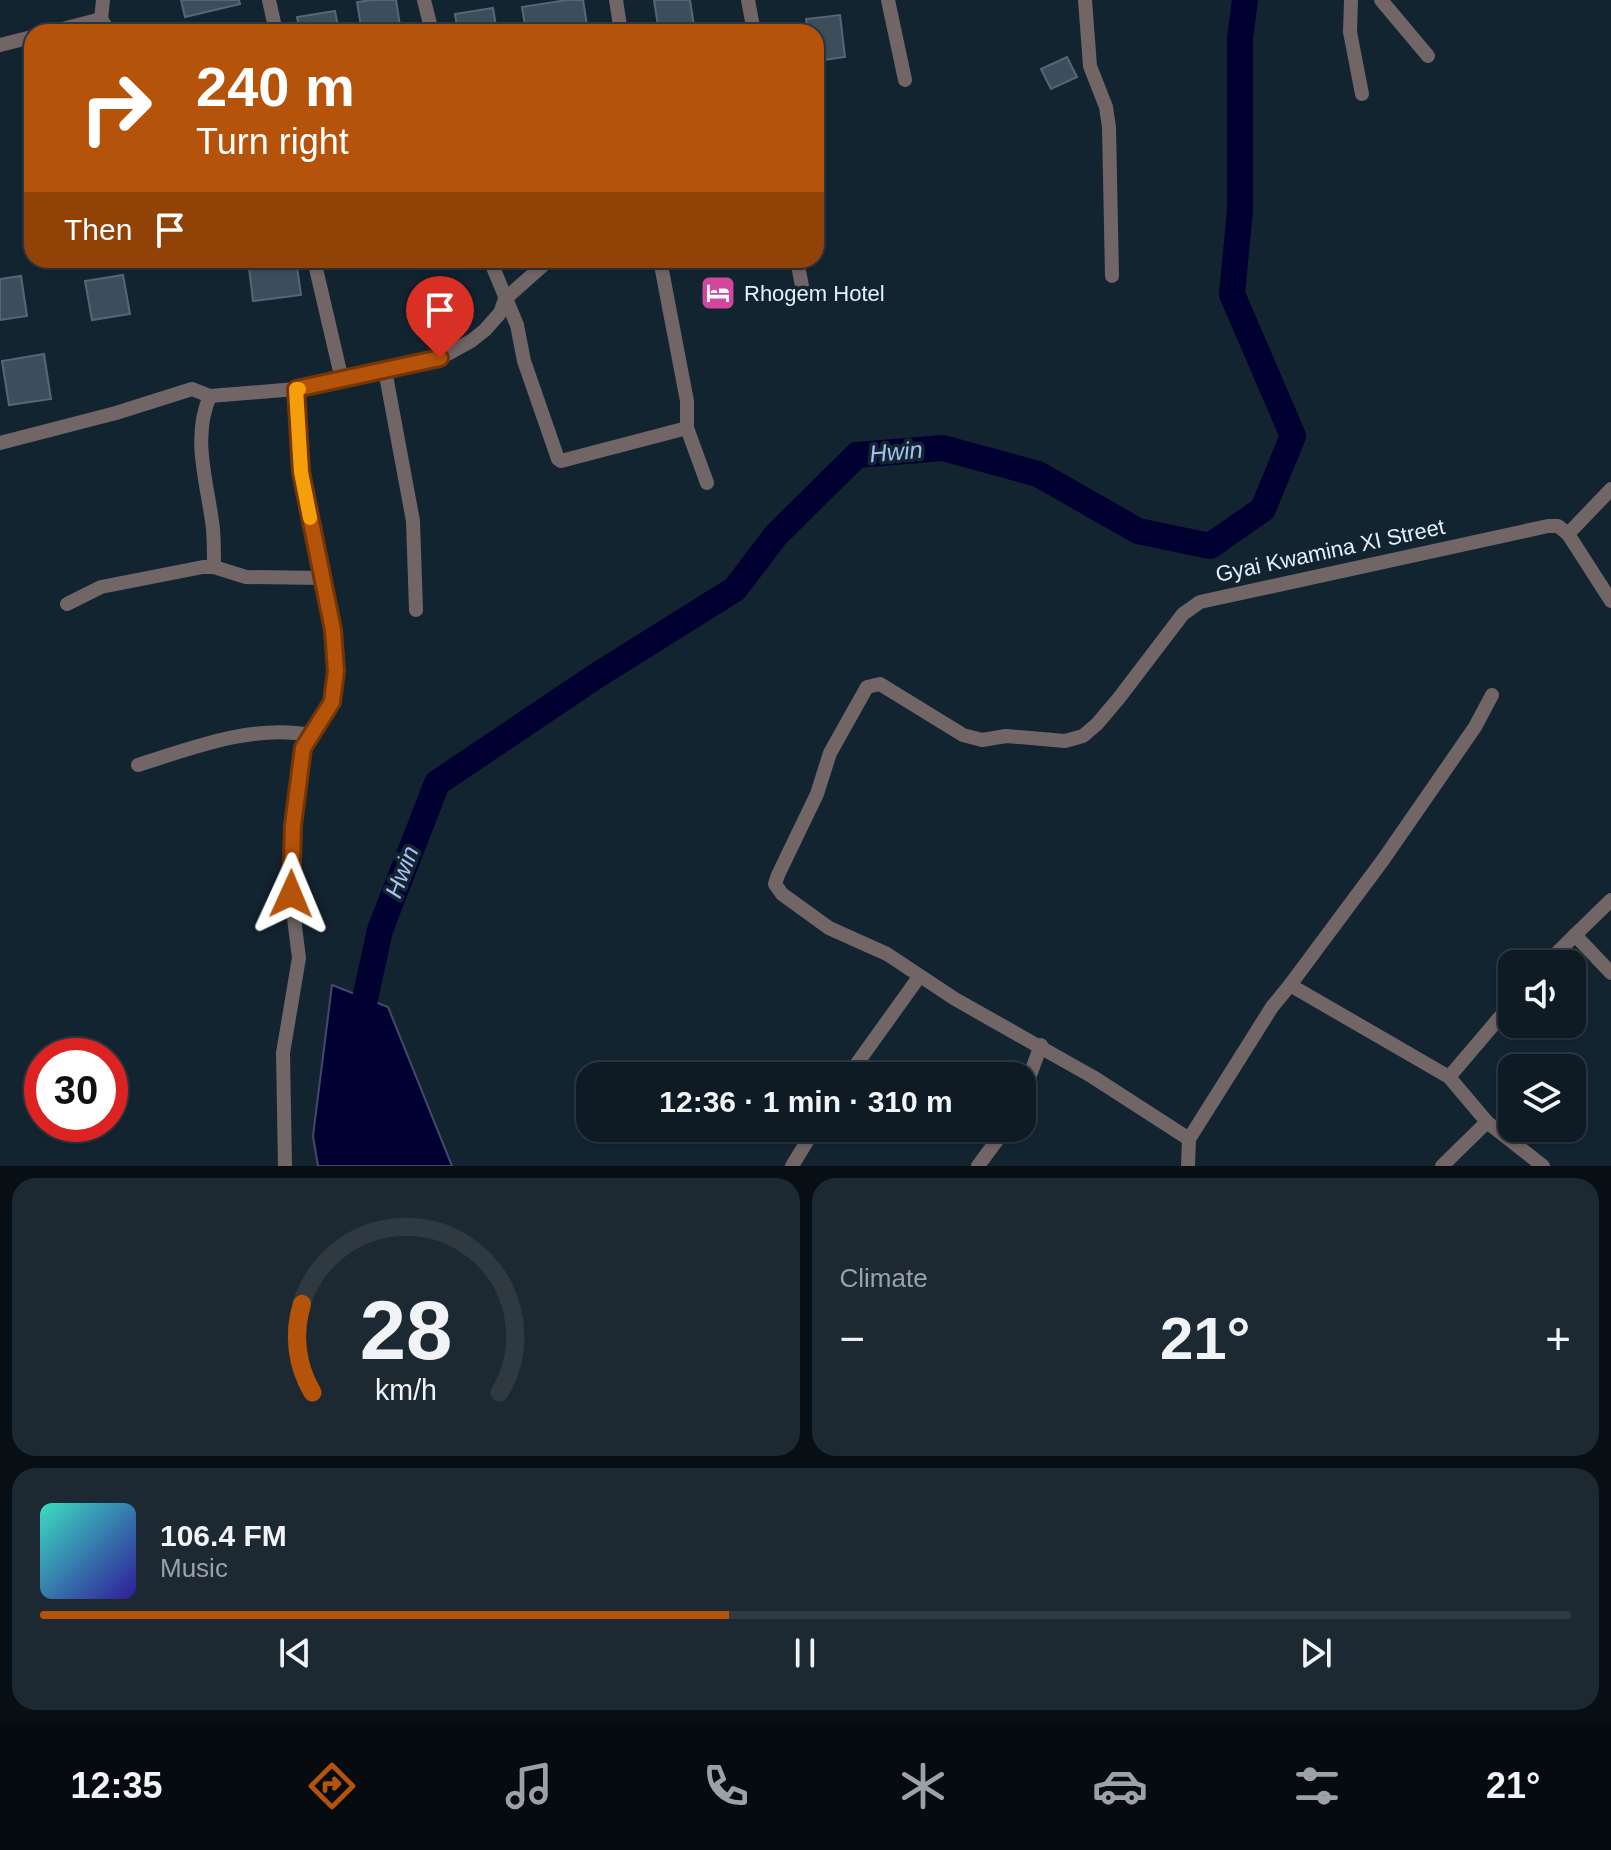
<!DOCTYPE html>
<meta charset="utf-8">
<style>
body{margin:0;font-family:Arial,sans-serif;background:#1c2832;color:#f1f3f6;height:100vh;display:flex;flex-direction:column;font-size:30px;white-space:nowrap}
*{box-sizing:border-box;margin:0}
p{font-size:26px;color:#9ba1a7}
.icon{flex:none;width:44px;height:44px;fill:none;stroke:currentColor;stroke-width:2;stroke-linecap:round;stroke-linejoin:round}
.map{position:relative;height:1166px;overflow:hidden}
.drawer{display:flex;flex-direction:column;gap:12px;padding:12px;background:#080f14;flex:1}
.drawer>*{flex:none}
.hud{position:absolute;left:24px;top:24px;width:800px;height:244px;border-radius:24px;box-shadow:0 2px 6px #0004,0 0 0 2px #2e3942;background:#b45309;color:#fff;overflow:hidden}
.controls{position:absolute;left:1498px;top:950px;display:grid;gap:16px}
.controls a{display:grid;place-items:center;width:88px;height:88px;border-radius:16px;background:#0e1b25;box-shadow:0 2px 6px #0004,0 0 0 2px #2e3942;font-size:40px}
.speed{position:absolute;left:24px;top:1038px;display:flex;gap:16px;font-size:40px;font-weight:700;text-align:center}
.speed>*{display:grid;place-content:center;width:104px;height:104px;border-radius:50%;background:#0e1b25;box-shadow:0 2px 6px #0004,0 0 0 2px #2e3942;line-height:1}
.speed .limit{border:12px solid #d22;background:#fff;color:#111}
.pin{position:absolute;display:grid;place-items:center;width:68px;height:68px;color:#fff;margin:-82px -34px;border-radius:50% 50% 50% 0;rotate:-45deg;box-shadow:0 0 8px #0007}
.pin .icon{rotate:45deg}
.me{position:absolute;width:88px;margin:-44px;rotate:1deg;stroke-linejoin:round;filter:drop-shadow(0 0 6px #0008)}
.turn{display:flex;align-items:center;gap:28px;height:168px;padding:0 40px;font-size:36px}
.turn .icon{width:104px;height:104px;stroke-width:2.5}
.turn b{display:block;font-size:56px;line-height:68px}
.then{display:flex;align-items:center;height:76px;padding:0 40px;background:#0003;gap:16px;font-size:30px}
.big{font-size:60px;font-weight:600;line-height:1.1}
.drawer .tile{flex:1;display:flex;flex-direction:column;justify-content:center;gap:12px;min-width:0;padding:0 28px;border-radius:24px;background:#1c2832}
.drawer .dial{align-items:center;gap:0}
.dial svg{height:208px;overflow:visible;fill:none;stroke:#2e3942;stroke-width:7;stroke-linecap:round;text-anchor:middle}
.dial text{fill:#f1f3f6;stroke:none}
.song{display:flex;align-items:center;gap:24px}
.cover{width:96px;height:96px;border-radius:12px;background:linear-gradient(135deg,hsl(170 70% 55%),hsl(250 70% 35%))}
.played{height:8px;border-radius:4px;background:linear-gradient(90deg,#b45309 45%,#2e3942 45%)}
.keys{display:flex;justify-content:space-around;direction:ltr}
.heat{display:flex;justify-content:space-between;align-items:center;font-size:44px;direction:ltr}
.drawer .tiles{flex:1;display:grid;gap:12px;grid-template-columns:1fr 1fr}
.tile:last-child{grid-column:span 2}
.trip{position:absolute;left:576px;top:1062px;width:460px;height:80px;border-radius:24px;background:#0e1b25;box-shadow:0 2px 6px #0004,0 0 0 2px #2e3942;font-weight:600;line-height:80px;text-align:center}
.menu{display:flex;height:128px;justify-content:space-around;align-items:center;background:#060b0f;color:#9ba1a7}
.menu .icon{width:56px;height:56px}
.menu .selected{color:#b45309}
.menu b{font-size:36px;color:#f1f3f6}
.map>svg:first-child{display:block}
.water{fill:#000031;stroke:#45486d;stroke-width:2}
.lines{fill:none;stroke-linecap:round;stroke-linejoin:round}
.river{stroke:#000031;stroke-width:26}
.building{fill:#3c4d5c;stroke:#556777;stroke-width:2}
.street{stroke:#716565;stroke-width:14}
.route-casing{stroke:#753606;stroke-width:20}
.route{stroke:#b45309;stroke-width:14}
.slow{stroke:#f59e0b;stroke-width:14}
.labels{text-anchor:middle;stroke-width:7;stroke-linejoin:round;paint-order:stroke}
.poi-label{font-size:22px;fill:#e6f0f9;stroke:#132431;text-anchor:start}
.street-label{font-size:22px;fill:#e6f0f9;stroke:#132431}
.water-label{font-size:24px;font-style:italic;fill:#a6c0f3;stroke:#132431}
</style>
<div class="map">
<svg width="1611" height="1166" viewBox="0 0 1611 1166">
<rect width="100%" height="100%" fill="#132431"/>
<path class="water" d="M332,985L388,1007L452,1166H318L313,1136Z"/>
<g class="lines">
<path class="river" d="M358,1031L380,930L437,783L596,676L735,589L776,535L857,455L943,448L1038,474L1138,531L1210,546L1263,509L1293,436L1232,294L1240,210V38L1245,0"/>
</g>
<g class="building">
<path d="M181,0H239L240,4L185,17Z"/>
<path d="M372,0H396L401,32H362L357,2Z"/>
<path d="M567,0H583L588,31L526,32L522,7Z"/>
<path d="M654,0H690L694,26L659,32Z"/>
<path d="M493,8L497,32H458L455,14Z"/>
<path d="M335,11L339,32H300L297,17Z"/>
<path d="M840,15L845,57L816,61V32H808L806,19Z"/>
<path d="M1067,57L1077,77L1051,89L1041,69Z"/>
<path d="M248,260H296L301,295L253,301Z"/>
<path d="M123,275L130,314L92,320L85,281Z"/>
<path d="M21,276L27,316L0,320V279Z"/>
<path d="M44,354L51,399L9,405L2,361Z"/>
</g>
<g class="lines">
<g class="street">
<path d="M103,0L101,19L109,32"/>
<path d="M269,0L276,32"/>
<path d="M424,0L432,32"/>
<path d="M616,0L621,32"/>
<path d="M748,0L754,32"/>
<path d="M888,0L905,80"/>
<path d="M1085,0L1090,66L1106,107L1109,127L1112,276"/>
<path d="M1351,0L1350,32L1362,94"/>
<path d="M1381,0L1428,56"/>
<path d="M51,32L101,19"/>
<path d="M0,45L32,37"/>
<path d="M314,260L342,380"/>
<path d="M490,260L517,325L524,361L558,459L561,461L687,428"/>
<path d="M660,260L687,401V428L707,483"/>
<path d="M797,260L804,297"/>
<path d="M385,370L413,521L416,610"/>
<path d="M210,396C191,439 208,484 213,529C214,541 214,554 214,567"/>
<path d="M0,443L116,413L192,389L210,396L296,389L440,358L471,341L485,330L500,313L505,299L549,260"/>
<path d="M1568,534L1611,601"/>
<path d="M67,604L101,587L203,567H214L246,577L322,578"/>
<path d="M138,765C192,748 253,724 310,735"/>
<path d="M1575,935L1611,900"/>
<path d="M1546,964L1575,935L1611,973"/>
<path d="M1290,985L1383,860L1475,727L1492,695"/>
<path d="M848,1076L919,977"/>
<path d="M1022,1097L1041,1045"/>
<path d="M1487,1122L1543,1166"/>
<path d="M1189,1139L1093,1077L955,999L887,954L829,928L782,894L775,884L778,875L817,794L830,753L867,687L880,684L963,735L982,740L1006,736L1065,741L1083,736L1097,724L1119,698L1183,614L1200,602L1548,526H1558L1568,534L1611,489"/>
<path d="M285,1166L283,1053L299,958L291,894L293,825L303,748L327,711L336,687L333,630L301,472L296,389"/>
<path d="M792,1166L815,1128"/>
<path d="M978,1166L1006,1128"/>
<path d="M1188,1166L1189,1139L1272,1007L1290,985L1449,1077"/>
<path d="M1442,1166L1487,1122L1449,1077L1512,1003"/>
</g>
</g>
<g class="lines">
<defs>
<path id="route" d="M291,894L293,825L303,748L332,702L336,671L333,630L301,472L296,389L440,358"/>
</defs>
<use href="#route" class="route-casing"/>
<use href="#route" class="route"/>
<path class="slow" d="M299,389H296L301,472L310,518"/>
</g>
<defs>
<symbol id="hotel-square" viewBox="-11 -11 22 22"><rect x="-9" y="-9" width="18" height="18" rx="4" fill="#d1479c" stroke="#132431"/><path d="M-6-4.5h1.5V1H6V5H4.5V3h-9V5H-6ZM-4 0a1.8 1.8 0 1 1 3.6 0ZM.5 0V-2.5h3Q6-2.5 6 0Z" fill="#fff"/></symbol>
</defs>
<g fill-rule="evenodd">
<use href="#hotel-square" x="698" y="273" width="40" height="40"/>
</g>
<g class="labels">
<g class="poi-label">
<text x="744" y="301">Rhogem Hotel</text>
</g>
<g class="street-label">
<text transform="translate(1330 550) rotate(-12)" y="8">Gyai Kwamina XI Street</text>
</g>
<g class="water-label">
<text transform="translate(896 452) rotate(-5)" y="8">Hwin</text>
<text transform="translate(402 872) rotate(-69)" y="8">Hwin</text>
</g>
</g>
</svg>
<div class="controls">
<a><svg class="icon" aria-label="sound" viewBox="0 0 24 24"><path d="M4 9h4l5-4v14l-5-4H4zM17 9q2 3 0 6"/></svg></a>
<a><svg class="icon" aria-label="layers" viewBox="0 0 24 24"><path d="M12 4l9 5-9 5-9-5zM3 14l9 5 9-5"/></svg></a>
</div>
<div class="speed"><div class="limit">30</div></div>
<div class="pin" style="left:440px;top:358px;background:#d93025"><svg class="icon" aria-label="arrive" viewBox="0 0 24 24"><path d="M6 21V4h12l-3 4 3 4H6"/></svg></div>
<svg class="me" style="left:291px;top:894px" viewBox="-20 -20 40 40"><path d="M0-17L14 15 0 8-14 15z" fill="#b45309" stroke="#fff" stroke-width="4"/></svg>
<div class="trip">12:36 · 1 min · 310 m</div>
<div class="hud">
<div class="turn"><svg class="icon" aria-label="right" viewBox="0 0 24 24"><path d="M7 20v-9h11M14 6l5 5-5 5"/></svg><div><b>240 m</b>Turn right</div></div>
<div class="then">Then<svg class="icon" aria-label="arrive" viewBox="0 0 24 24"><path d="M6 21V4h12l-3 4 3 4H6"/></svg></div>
</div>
</div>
<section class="drawer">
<div class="tiles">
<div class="tile dial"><svg viewBox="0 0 100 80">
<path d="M14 69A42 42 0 1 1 86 69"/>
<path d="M14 69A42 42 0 0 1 10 35" stroke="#b45309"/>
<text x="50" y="56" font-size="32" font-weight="700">28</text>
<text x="50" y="72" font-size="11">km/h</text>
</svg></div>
<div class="tile"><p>Climate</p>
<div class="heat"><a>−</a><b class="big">21°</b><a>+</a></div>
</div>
<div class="tile">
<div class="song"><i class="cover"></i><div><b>106.4 FM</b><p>Music</p></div></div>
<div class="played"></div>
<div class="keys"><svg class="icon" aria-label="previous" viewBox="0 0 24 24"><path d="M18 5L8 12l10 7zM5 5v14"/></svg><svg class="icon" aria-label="pause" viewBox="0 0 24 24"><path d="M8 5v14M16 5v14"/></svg><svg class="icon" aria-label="next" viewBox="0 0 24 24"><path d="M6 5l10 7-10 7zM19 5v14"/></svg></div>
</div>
</div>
</section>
<nav class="menu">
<b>12:35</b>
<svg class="icon selected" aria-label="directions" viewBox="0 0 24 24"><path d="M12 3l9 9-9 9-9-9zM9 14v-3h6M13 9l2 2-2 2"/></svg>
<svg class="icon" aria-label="music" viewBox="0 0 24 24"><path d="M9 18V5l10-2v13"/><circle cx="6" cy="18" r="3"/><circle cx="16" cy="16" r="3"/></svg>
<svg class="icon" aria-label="phone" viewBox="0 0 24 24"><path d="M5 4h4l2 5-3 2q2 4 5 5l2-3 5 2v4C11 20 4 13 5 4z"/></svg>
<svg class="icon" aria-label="climate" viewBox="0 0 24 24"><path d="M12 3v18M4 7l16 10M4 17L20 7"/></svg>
<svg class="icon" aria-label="car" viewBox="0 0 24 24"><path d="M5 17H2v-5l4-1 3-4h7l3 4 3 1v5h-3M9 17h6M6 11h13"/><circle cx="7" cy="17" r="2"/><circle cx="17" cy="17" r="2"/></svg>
<svg class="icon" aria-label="filters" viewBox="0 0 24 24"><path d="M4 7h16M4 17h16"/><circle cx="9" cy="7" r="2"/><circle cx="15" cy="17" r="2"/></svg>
<b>21°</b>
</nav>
